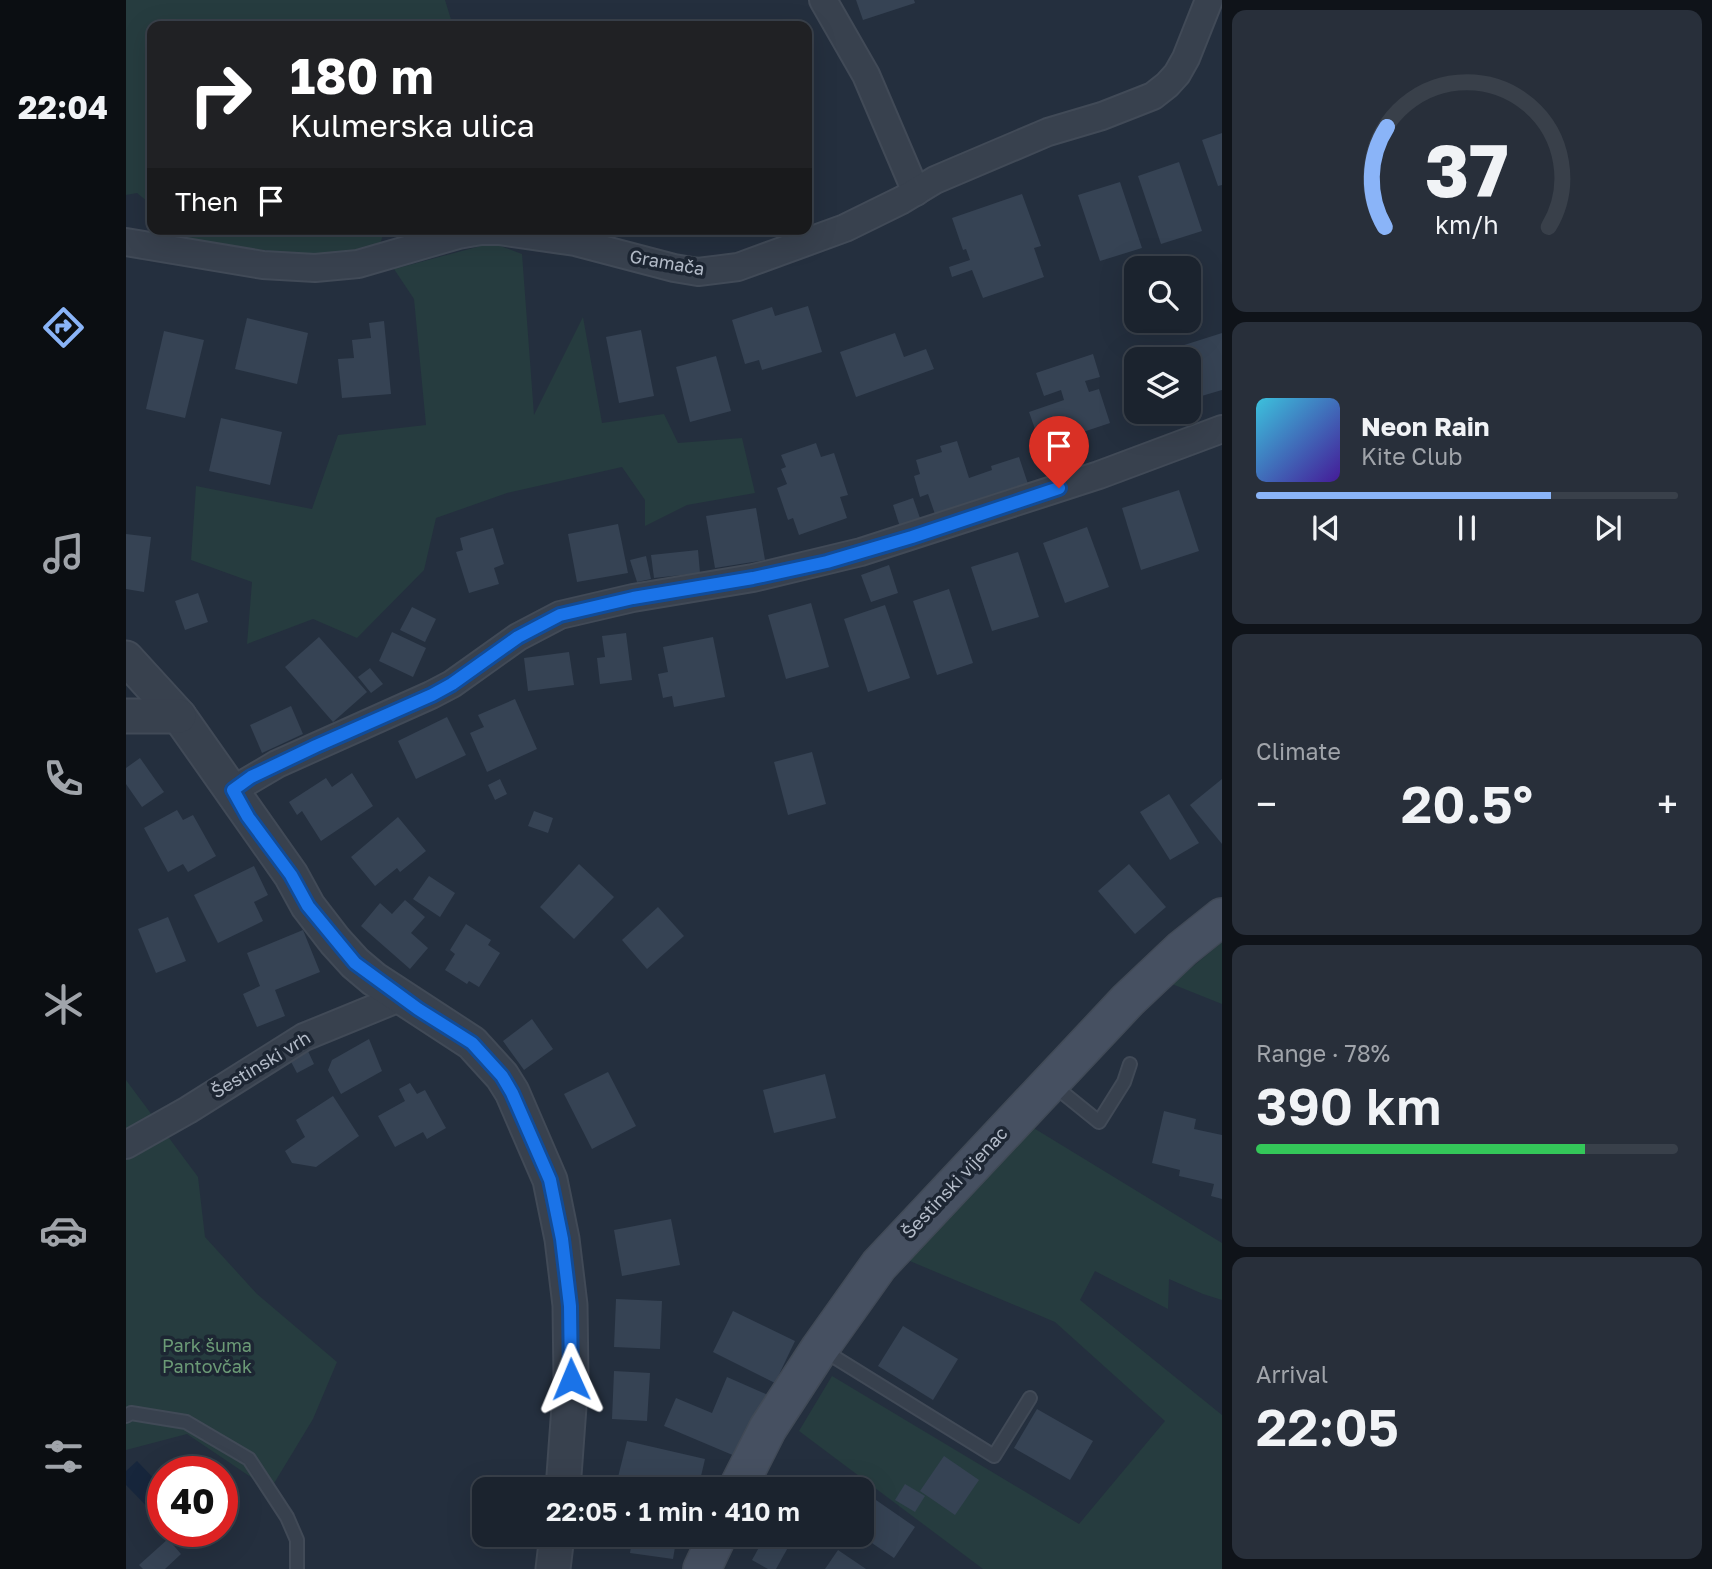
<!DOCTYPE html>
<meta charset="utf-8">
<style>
body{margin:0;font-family:"Golos Text",sans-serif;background:#282f3a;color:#f1f3f6;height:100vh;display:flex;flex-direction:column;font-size:26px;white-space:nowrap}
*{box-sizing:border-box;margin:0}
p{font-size:23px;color:#a0a4aa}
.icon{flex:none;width:38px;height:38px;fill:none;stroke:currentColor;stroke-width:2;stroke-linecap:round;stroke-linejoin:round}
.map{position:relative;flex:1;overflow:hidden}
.sheet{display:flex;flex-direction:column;gap:10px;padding:10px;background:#0f1319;width:490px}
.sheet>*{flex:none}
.top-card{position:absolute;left:21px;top:21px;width:665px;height:214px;border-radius:14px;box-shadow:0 7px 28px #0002,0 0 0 2px #39404a;background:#202124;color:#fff;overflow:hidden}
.buttons{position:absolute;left:998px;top:256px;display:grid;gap:14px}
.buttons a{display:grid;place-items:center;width:77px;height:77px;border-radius:14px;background:#1b232e;box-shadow:0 7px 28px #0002,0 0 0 2px #39404a;font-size:35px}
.speed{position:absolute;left:21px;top:1456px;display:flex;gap:14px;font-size:35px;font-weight:700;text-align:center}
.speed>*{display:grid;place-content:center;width:91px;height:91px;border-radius:50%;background:#1b232e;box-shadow:0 7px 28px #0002,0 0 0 2px #39404a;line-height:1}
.speed .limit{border:10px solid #d22;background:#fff;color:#111}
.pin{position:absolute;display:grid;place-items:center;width:60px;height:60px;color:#fff;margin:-72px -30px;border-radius:50% 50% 50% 0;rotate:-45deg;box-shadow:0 0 7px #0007}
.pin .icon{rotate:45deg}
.me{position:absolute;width:77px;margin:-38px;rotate:359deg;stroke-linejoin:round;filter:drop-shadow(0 0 5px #0008)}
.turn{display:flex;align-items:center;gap:24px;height:147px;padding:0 28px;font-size:32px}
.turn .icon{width:91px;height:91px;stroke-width:2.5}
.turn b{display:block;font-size:49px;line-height:60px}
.then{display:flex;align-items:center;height:66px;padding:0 28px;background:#0003;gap:14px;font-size:26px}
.big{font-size:52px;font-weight:600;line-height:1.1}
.sheet .widget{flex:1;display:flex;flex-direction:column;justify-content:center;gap:10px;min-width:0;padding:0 24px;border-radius:14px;background:#282f3a}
.sheet .dial{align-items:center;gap:0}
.dial svg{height:182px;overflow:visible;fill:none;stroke:#39404a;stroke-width:7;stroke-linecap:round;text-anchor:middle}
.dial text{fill:#f1f3f6;stroke:none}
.song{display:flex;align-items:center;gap:21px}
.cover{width:84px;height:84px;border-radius:10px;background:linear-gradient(135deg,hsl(190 70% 55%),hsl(260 70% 35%))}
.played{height:7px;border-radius:4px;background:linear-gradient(90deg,#8ab4f8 70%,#39404a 70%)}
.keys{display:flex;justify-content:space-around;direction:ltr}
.heat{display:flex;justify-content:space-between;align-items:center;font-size:38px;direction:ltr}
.charge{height:10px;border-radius:5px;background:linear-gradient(90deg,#34c759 78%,#39404a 0)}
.trip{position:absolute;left:346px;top:1477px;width:402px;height:70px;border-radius:14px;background:#1b232e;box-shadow:0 7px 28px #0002,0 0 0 2px #39404a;font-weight:600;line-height:70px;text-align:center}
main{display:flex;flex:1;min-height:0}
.menu{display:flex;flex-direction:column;width:126px;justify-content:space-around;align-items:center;background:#0b0e12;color:#a0a4aa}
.menu .icon{width:49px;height:49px}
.menu .selected{color:#8ab4f8}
.menu b{font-size:32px;color:#f1f3f6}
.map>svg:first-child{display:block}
.green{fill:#263c3f}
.water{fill:#17263c}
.building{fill:#364354}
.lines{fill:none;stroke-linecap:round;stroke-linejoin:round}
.service-casing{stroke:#414a57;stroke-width:16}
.minor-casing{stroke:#414a57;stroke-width:30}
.tertiary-casing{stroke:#414a57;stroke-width:37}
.secondary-casing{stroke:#414a57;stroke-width:40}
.service{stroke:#38414e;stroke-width:12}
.minor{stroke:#38414e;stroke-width:26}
.tertiary{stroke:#38414e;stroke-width:33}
.secondary{stroke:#465061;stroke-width:37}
.route-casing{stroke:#114b97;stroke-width:18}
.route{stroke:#1a73e8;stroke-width:12}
.labels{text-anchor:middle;stroke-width:7;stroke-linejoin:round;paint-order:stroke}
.street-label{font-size:18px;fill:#b4bcc9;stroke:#1d2633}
.park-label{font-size:18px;fill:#6b9a76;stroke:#1d2633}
</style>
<main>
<nav class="menu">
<b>22:04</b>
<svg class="icon selected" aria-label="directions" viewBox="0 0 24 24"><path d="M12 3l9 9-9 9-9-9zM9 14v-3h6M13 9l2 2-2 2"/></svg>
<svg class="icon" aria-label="music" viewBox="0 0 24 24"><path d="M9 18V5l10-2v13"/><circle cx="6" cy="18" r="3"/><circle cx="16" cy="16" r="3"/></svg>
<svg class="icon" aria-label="phone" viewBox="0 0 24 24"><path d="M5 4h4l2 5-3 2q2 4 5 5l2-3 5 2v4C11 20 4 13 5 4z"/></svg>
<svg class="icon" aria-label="climate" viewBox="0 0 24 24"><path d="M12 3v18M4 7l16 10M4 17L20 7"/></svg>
<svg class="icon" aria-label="car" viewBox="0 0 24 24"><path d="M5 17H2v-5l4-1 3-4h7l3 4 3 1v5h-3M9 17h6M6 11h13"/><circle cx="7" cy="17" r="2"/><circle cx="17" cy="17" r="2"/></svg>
<svg class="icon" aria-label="filters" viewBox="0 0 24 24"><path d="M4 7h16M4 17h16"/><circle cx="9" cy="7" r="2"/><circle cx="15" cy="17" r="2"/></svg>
</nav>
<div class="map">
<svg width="1096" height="1569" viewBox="0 0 1096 1569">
<rect width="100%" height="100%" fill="#242f3e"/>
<g class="green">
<path d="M0,0H319L327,26H26V205L11,193L0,195Z"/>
<path d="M52,229H259L253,247C193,264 120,247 59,238Z"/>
<path d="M366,243L396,254L408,415L457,317L476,423L538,414L552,443L616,438L629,493L561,505L519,526V500L496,467L381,493L310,518L298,570L231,638L187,619L121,644L126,582L65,560L70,486L186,509L212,435L300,425L288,299L268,269Z"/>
<path d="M1096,942V1004L1046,984Z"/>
<path d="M0,1080L72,1177L79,1237L131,1294L211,1362L187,1419L144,1490L61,1434L0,1450Z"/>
<path d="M906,1127L1096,1243V1300L1077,1294L1043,1279L1042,1309L969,1271L954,1300L1096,1415V1569H857L673,1431L706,1376L953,1524L1039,1421L929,1322L779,1259Z"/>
</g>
<path class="water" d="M11,1461L37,1488V1514L32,1518L0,1485V1471Z"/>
<g class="building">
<path d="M730,0H788L789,3L737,20Z"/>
<path d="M1096,133V185L1092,186L1076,140Z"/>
<path d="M1053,162L1076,231L1035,244L1012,176Z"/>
<path d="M994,182L1016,248L974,261L952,195Z"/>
<path d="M896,194L915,246L908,248L918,277L857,298L846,270L826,277L823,267L844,260L840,249L837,250L826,218Z"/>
<path d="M682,306L696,352L636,370L633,360L619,364L606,320L646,307L649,316Z"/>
<path d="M121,318L182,333L171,384L109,369Z"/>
<path d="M258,321L265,394L216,398L212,359L228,358L226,340L245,338L243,323Z"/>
<path d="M515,330L528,396L493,403L480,337Z"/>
<path d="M38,331L78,340L59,418L20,409Z"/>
<path d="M769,333L778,357L800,349L808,369L730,397L714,352Z"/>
<path d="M1096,333V390L1062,400V359H1035L1033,353Z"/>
<path d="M967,354L974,377L959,381L963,392L973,389L984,423L915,446L903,412L938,400L935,390L918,396L910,373Z"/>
<path d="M590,356L605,411L564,422L550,367Z"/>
<path d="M95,418L156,432L144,485L83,471Z"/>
<path d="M831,441L843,478L866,470L865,466L893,457L903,487L810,517L802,494L794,497L788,476L794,474L790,460L816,452L814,446Z"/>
<path d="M690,443L695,457L708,453L722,495L714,497L721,518L673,535L667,518L662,520L651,488L661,484L655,469L660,467L655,455Z"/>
<path d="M1053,490L1073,551L1015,570L996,508Z"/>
<path d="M787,498L795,521L774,527L767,505Z"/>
<path d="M630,508L639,560L589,568L580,516Z"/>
<path d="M492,524L502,573L451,582L442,534Z"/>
<path d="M961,527L983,587L939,603L917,543Z"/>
<path d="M367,528L378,564L368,568L373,584L343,593L330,552L337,550L334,538Z"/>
<path d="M0,534L25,537L18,592L0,589Z"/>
<path d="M572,550L574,573L528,578L525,555Z"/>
<path d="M892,552L913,617L866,631L845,567Z"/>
<path d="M520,556L525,579L511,582L504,560Z"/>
<path d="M763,565L772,593L745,602L735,575Z"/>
<path d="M823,589L847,663L811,675L787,601Z"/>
<path d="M72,593L82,622L59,630L49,601Z"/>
<path d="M685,603L703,667L660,679L642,615Z"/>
<path d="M759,605L784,678L742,692L718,619Z"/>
<path d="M286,607L310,619L299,642L274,630Z"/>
<path d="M266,632L300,648L287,677L253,661Z"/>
<path d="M500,633L506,680L474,684L471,658L479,657L476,636Z"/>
<path d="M193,637L241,692L207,722L159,667Z"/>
<path d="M587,637L599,697L548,707L546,696L537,698L532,674L542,672L537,647Z"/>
<path d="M443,652L448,685L402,691L398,658Z"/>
<path d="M244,668L257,684L245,693L232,677Z"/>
<path d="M389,699L411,749L361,772L344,733L358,727L352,715Z"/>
<path d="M165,706L177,734L136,753L124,725Z"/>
<path d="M321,717L340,755L290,779L272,741Z"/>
<path d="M686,752L700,804L662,815L648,762Z"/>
<path d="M14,758L38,792L16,807L0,784V768Z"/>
<path d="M226,773L247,806L195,841L176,811L171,815L163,802L200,778L206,787Z"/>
<path d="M374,779L381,794L369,800L362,785Z"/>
<path d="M1096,779V844L1064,805Z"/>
<path d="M1043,794L1073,843L1044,860L1014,812Z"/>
<path d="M51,810L57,820L67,815L90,856L62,872L57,864L42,872L18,828Z"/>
<path d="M408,811L427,818L422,833L402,826Z"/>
<path d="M272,817L300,851L274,872L271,868L249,886L225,857Z"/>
<path d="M453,864L488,897L448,939L414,907Z"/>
<path d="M1003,864L1040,907L1009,934L972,891Z"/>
<path d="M128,866L142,895L128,902L137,921L92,943L68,895Z"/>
<path d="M303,876L329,893L314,917L287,899Z"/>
<path d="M279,900L299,917L285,933L302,948L284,969L235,926L254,903L266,914Z"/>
<path d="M532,907L558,936L521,969L496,940Z"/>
<path d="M42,917L60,961L30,973L12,929Z"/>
<path d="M340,924L365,940L362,945L374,953L353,987L343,981L341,984L319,970L329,954L324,950Z"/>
<path d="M177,930L194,972L149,990L159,1016L131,1027L117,994L134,986L121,953Z"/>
<path d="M406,1019L427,1049L398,1070L377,1041Z"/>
<path d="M243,1039L256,1071L215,1094L202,1070L206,1060Z"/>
<path d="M181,1049L188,1064L171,1073L163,1058Z"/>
<path d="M482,1072L510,1126L466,1149L438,1094Z"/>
<path d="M699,1074L710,1118L648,1133L637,1090Z"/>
<path d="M284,1083L291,1094L299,1090L320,1128L301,1139L297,1132L269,1147L252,1116L279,1101L273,1089Z"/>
<path d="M207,1096L233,1136L190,1167L166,1163L159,1151L179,1137L170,1120Z"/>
<path d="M1038,1111L1070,1119L1068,1129L1096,1135V1199L1085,1196L1088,1184L1053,1176L1054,1170L1026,1163Z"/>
<path d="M545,1219L554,1265L496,1276L488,1230Z"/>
<path d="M490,1299L536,1301L534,1349L488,1347Z"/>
<path d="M607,1311L669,1341L649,1383L587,1352Z"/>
<path d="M777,1326L832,1359L807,1400L752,1366Z"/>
<path d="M488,1371L524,1373L521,1421L486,1419Z"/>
<path d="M601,1377L642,1395L616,1459L538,1426L550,1398L586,1413Z"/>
<path d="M911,1409L967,1441L944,1480L888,1448Z"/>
<path d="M501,1441L579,1459L572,1489H544L492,1477Z"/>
<path d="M818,1456L853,1480L829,1515L794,1491Z"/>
<path d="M779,1484L799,1496L789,1512L769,1500Z"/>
<path d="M737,1491L789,1527L768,1558L734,1535H737Z"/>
<path d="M483,1535H551L547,1559L504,1553L505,1547L481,1544Z"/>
<path d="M640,1535H669L650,1569H642L626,1560Z"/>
<path d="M42,1539L55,1554L39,1569H17L13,1565Z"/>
<path d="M712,1550L740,1569H699Z"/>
</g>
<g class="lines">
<defs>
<g id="service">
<path d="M926,1084L973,1122L998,1082L1004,1064"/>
<path d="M697,1350L868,1456L904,1398"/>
<path d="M0,1416L5,1413L60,1422L123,1459L161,1517L171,1540V1569"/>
</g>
<g id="minor">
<path d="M697,0L740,75L790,192"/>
<path d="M0,242L137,265L189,268L232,264L332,235L355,231H373L449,242L548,268L572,272L612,267L719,228L776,200L809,180L922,132L976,116L1027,96L1041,85L1051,74L1060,58L1083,0"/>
<path d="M107,790L151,764L305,695L326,684L392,637L434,615L507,598L627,578L735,552L973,475L1096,429"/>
<path d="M0,1145L62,1110L178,1037L276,997"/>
</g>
<g id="tertiary">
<path d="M0,658L53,716L165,875L182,906L209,941L229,963L248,979L346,1043L376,1076L386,1092L424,1180L436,1239L444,1305L445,1379L437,1489"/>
<path d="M0,716H53"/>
<path d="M427,1569L431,1535"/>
</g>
<g id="secondary">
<path d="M611,1489L642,1428L694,1348L753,1265L1002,1000L1056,949L1096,917"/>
<path d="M576,1569L592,1535"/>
</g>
</defs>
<use href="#service" class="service-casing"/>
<use href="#minor" class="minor-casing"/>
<use href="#tertiary" class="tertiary-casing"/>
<use href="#secondary" class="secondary-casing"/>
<use href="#service" class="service"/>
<use href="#minor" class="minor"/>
<use href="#tertiary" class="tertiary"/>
<use href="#secondary" class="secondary"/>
</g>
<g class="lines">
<defs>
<path id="route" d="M445,1379L444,1306L436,1239L424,1180L386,1093L376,1076L346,1043L292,1009L229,963L182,906L165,875L122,817L107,790L125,777L190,746L306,695L326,684L392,637L434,615L507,598L627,578L701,562L786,537L933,488"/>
</defs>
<use href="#route" class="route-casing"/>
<use href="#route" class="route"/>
</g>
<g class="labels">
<g class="street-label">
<text transform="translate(541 263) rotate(10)" y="6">Gramača</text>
<text transform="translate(135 1065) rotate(-31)" y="6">Šestinski vrh</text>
<text transform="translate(829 1183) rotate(-47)" y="6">Šestinski vijenac</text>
</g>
<g class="park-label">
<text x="81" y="1352">Park šuma<tspan x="81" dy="21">Pantovčak</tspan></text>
</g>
</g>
</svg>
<div class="buttons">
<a><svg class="icon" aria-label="search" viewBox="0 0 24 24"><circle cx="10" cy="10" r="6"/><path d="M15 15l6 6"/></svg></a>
<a><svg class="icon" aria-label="layers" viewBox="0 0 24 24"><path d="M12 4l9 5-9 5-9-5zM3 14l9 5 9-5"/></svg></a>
</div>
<div class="speed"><div class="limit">40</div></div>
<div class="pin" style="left:933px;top:488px;background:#d93025"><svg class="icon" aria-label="arrive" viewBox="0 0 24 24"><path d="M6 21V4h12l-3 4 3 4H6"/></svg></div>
<svg class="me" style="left:445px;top:1379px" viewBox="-20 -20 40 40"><path d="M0-17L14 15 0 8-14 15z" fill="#1a73e8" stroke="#fff" stroke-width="4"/></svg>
<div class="trip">22:05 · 1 min · 410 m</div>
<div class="top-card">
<div class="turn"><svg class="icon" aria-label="right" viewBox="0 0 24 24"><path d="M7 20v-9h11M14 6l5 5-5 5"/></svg><div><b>180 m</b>Kulmerska ulica</div></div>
<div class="then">Then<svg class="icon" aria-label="arrive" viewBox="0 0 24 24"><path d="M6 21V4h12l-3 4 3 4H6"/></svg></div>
</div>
</div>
<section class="sheet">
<div class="widget dial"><svg viewBox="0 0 100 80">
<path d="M14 69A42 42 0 1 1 86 69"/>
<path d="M14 69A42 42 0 0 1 15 25" stroke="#8ab4f8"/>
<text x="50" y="56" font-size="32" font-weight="700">37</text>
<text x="50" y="72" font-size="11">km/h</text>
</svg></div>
<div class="widget">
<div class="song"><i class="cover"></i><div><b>Neon Rain</b><p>Kite Club</p></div></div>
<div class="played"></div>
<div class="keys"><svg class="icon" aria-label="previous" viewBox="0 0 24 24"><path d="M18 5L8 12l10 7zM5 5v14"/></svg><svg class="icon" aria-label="pause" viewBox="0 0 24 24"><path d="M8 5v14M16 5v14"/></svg><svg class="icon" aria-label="next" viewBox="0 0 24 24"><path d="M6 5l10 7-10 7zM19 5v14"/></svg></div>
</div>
<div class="widget"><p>Climate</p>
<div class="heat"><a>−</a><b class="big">20.5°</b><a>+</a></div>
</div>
<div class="widget"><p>Range · 78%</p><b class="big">390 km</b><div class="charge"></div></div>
<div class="widget"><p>Arrival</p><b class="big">22:05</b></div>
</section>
</main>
